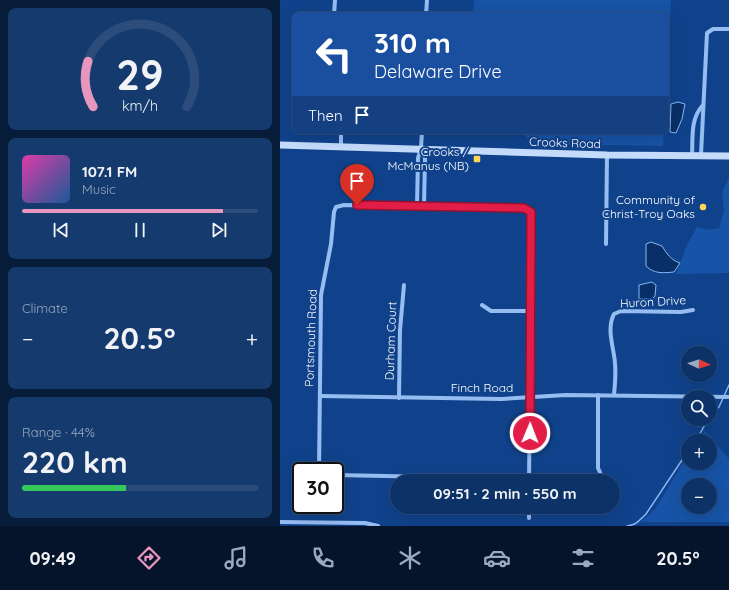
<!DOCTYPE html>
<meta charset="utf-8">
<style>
body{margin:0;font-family:Quicksand,sans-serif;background:#153a6e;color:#f1f3f6;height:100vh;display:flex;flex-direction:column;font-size:15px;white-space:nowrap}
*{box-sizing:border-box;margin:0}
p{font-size:13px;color:#9aaac0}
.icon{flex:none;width:22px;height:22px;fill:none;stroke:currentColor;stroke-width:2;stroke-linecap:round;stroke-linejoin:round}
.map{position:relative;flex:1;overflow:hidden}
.sheet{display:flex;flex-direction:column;gap:8px;padding:8px;background:#071c39;width:280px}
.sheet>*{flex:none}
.guide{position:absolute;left:12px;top:12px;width:377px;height:122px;border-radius:8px;box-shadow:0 4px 16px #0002,0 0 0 1px #2c4d7c;background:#1a4fa0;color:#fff;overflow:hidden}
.needle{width:26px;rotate:93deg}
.fabs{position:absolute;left:401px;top:346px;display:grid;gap:8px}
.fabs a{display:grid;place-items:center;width:36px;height:36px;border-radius:50%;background:#0c3268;box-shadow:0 4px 16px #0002,0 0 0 1px #2c4d7c;font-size:20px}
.speed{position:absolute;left:12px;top:462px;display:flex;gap:8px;font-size:20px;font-weight:700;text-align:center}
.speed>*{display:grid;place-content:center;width:52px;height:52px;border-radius:50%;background:#0c3268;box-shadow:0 4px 16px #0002,0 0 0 1px #2c4d7c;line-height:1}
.speed .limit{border:2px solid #111;border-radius:6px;background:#fff;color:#111}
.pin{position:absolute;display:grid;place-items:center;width:34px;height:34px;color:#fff;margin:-41px -17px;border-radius:50% 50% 50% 0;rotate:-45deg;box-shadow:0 0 4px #0007}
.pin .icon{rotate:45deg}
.me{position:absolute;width:44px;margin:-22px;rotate:1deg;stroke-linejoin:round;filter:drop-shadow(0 0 3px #0008)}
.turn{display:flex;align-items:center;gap:14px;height:84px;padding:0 16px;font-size:18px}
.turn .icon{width:52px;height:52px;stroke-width:2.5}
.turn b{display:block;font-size:28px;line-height:34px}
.then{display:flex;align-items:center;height:38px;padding:0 16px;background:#0003;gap:8px;font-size:15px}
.big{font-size:30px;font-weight:700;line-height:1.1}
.sheet .card{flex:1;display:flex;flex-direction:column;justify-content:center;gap:6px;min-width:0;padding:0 14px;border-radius:8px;background:#153a6e}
.sheet .dial{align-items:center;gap:0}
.dial svg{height:104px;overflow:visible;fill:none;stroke:#2c4d7c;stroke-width:7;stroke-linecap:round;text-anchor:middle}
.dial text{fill:#f1f3f6;stroke:none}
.song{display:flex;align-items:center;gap:12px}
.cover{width:48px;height:48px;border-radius:6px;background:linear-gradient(135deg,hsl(320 70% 55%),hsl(210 70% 35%))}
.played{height:4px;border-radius:2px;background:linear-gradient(90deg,#e797bd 85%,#2c4d7c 85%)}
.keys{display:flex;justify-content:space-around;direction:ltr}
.heat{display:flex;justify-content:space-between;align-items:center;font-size:22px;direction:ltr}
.charge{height:6px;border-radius:3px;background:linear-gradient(90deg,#34c759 44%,#2c4d7c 0)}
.trip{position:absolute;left:110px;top:474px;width:230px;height:40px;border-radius:20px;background:#0c3268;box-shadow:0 4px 16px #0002,0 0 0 1px #2c4d7c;font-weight:700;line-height:40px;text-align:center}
.menu{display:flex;height:64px;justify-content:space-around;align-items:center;background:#05142a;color:#9aaac0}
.menu .icon{width:28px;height:28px}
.menu .selected{color:#e797bd}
.menu b{font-size:18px;color:#f1f3f6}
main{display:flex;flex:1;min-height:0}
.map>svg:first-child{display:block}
.green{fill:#1753a6;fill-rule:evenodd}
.water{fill:#092f67;stroke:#87b7f6}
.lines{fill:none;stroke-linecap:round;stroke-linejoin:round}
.stream{stroke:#87b7f6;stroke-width:1.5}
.street{stroke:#96bdf2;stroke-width:4}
.secondary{stroke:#c4dbfc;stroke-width:7}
.route-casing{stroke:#92132f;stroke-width:10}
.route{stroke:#e11d48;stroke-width:7}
.poi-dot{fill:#ffd357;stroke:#10428b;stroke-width:1.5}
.labels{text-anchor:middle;stroke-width:4;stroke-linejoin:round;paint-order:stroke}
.street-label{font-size:12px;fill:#fff;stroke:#10428b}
.poi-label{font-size:12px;fill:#fff;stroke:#10428b;text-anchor:end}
</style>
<main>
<section class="sheet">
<div class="card dial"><svg viewBox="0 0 100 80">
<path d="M14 69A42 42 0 1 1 86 69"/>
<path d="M14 69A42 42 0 0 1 10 34" stroke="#e797bd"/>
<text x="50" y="56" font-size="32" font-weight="700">29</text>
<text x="50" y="72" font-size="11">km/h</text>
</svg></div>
<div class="card">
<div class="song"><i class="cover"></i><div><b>107.1 FM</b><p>Music</p></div></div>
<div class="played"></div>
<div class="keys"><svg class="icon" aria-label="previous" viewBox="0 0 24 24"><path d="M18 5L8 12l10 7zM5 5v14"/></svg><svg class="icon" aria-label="pause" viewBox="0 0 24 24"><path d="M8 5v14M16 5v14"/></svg><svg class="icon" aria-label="next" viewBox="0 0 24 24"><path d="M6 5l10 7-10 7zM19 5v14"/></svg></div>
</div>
<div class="card"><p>Climate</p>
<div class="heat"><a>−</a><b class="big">20.5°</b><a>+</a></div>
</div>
<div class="card"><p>Range · 44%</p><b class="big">220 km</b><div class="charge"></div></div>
</section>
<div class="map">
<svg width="449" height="526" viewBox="0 0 449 526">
<rect width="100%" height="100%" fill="#10428b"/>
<g class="green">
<path d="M194,0H391L386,93V15H193Z"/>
<path d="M246,131H384L383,146L259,144L246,137Z"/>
<path d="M449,177V273L396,274L407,245L417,227L429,230L439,228L444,210L442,193Z"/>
<path d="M425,431L449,459V522H361L376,508L408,454V463H430V441H418ZM408,485H430V507H408Z"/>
</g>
<g class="water">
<path d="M398,102L405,104L402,119L396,133L390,132L391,104Z"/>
<path d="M371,242L382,246C387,254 391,260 400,263L394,272C383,273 374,274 366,266V244Z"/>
<path d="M372,282L376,285L375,296L372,299H359V285Z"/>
</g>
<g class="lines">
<g class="stream">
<path d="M430,415L439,407L449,385"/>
<path d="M416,441L428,419"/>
<path d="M347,526C356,525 360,520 366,514L408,451"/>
</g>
<g class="street">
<path d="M54,15L55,0"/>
<path d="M146,15L147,0"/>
<path d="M61,147V131"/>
<path d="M142,149L145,158L144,206"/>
<path d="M412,155C413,138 410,119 423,105"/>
<path d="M421,155L427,33L433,29H449"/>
<path d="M137,206L138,158L141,148L142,131"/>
<path d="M326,244L327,155"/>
<path d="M202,305L211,311H251"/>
<path d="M318,395V468L323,479"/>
<path d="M334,395C335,385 336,374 335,363C334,348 326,329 334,314L341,311L401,312L413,310"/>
<path d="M40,396L221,399L286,395L449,397"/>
<path d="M119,398L120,330L124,285"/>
<path d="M39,471L41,295L51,244L54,212L56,207L64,205L244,208L249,210L252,217L249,481"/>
<path d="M55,475L249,479"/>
<path d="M249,518V507"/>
<path d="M0,522L85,523L98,526"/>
</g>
<path class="secondary" d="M0,145L327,155L449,156"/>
</g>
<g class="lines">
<defs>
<path id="route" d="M77,205L244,208L251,212L250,433"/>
</defs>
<use href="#route" class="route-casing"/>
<use href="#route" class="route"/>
</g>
<g class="poi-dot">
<rect x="193" y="155" width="8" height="8" rx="2"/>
<circle cx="423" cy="207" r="4"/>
</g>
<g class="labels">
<g class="street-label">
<text transform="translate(285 143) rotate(2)" y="4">Crooks Road</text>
<text transform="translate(373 302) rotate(-3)" y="4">Huron Drive</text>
<text transform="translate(31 338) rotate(-88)" y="4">Portsmouth Road</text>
<text transform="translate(111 341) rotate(-88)" y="4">Durham Court</text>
<text x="202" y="392">Finch Road</text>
</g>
<g class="poi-label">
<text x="189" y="156">Crooks /<tspan x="189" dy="14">McManus (NB)</tspan></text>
<text x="415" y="204">Community of<tspan x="415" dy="14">Christ-Troy Oaks</tspan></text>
</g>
</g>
</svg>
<div class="fabs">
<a><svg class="needle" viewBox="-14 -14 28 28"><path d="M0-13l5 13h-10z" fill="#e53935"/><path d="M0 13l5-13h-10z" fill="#9aaac0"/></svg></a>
<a><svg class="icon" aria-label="search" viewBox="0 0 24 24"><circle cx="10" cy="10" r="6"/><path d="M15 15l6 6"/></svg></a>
<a>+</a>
<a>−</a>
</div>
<div class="speed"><div class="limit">30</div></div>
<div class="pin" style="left:77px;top:205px;background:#d93025"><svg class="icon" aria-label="arrive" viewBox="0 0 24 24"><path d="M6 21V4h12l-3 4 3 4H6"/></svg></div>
<svg class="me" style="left:250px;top:433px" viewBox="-20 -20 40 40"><circle r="17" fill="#e11d48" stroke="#fff" stroke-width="3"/><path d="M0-11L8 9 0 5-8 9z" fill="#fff"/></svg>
<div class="trip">09:51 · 2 min · 550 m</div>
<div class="guide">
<div class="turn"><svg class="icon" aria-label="left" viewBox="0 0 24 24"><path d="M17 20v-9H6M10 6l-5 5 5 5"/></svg><div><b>310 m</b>Delaware Drive</div></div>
<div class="then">Then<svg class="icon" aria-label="arrive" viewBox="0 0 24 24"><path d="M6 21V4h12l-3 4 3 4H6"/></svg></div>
</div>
</div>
</main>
<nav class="menu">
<b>09:49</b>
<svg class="icon selected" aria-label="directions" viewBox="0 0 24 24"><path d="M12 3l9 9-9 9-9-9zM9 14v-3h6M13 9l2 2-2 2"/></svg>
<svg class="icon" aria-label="music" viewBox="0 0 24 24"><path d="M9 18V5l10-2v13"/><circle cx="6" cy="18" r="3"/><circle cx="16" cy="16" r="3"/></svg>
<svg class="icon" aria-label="phone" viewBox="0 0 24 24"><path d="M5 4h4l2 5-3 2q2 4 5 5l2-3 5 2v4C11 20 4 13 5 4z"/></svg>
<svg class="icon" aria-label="climate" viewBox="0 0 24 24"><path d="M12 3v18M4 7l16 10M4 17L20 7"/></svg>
<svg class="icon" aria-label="car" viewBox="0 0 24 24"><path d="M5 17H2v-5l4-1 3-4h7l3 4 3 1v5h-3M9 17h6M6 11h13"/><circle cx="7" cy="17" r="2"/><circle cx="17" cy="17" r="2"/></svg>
<svg class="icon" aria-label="filters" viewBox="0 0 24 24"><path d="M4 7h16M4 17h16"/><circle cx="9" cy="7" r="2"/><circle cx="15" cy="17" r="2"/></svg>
<b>20.5°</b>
</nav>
